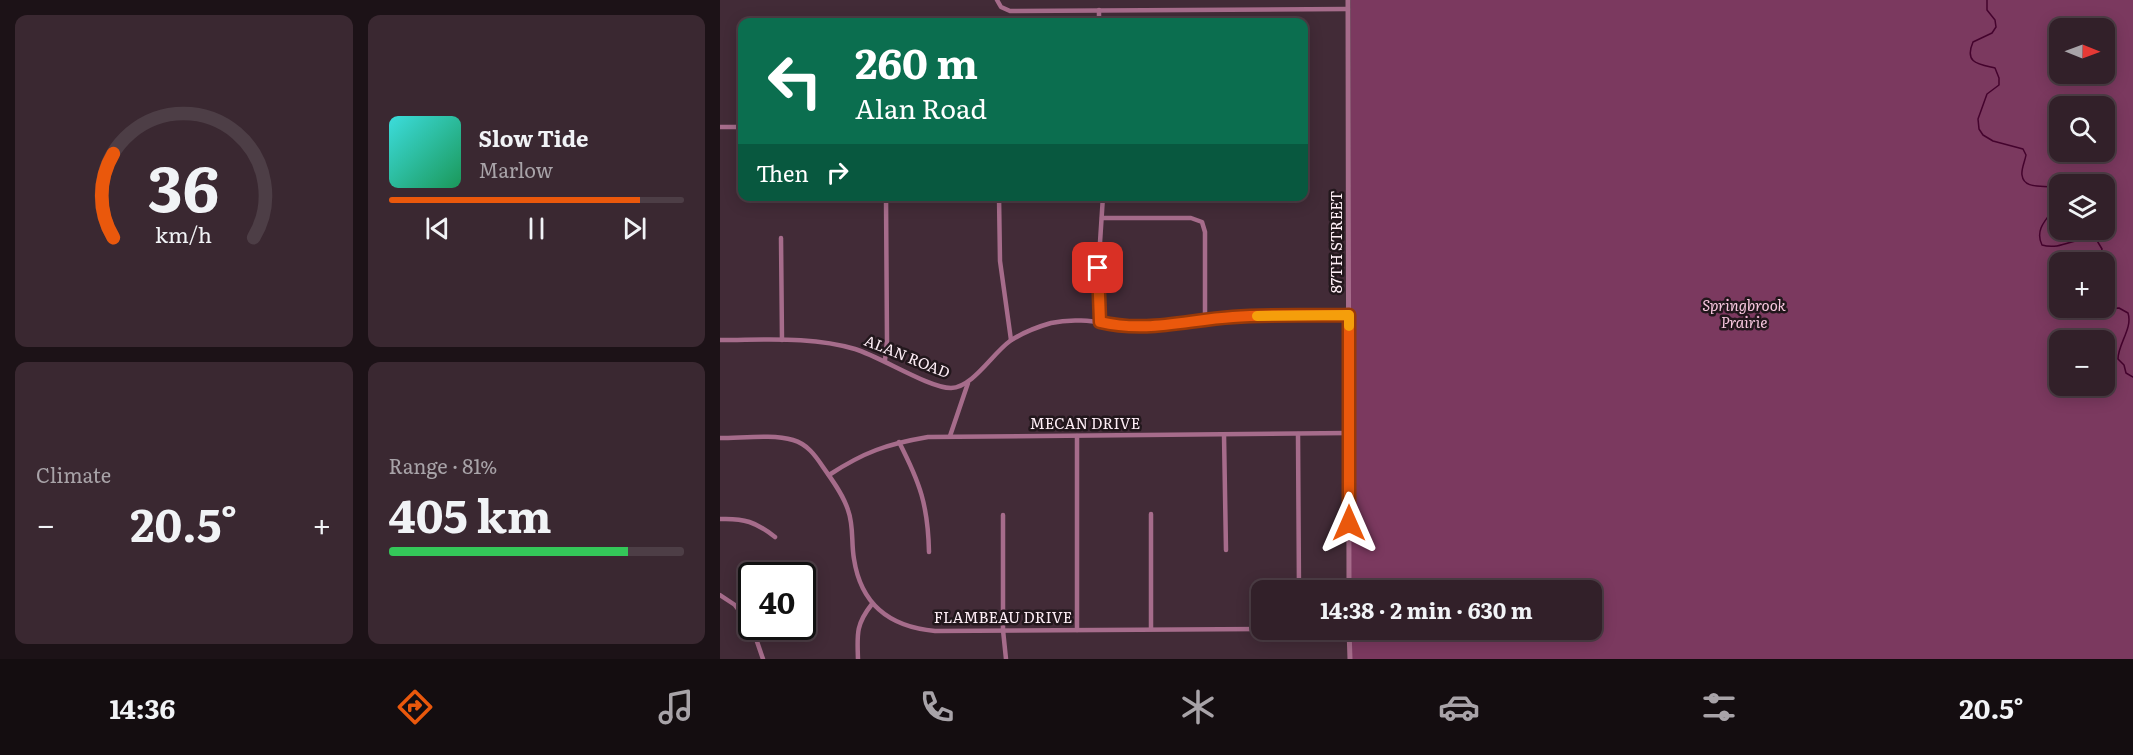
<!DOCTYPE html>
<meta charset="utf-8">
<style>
body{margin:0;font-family:Literata,serif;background:#3a2831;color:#f1f3f6;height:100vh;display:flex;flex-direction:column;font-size:22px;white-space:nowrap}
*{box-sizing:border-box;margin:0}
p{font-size:20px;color:#a8a3a8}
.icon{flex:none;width:33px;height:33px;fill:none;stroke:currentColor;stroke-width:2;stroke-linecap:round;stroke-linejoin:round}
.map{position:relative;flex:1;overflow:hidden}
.details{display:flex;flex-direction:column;gap:15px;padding:15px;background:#1c1217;width:720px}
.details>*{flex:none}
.guide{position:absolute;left:18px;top:18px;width:570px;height:183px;border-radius:12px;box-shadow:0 3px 15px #0003,0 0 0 2px #4d3e46;background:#0b6e4f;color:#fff;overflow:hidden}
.needle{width:39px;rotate:91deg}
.tools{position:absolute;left:1329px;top:18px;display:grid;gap:12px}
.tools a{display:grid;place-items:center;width:66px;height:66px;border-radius:12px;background:#322029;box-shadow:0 3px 15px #0003,0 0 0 2px #4d3e46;font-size:30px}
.speed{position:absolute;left:18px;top:562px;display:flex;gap:12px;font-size:30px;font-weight:700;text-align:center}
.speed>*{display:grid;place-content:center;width:78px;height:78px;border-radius:50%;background:#322029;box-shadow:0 3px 15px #0003,0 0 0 2px #4d3e46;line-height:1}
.speed .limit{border:3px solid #111;border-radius:9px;background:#fff;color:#111}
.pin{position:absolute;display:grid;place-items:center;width:51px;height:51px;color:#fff;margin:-26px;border-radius:12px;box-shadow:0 3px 9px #0006}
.me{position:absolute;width:66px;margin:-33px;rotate:0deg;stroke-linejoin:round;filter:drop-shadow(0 0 4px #0008)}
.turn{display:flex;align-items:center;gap:21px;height:126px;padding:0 18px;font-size:27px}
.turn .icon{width:78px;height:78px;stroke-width:2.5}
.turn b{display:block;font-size:42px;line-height:51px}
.then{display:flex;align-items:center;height:57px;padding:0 18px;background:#0003;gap:12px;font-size:22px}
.big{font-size:45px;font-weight:700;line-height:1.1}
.details .card{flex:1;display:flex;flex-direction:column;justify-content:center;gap:9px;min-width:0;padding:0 21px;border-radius:12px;background:#3a2831}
.details .dial{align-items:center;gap:0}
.dial svg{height:156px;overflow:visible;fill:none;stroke:#4d3e46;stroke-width:7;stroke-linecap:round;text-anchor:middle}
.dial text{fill:#f1f3f6;stroke:none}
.song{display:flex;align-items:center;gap:18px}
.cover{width:72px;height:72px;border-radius:9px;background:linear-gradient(135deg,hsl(180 70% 55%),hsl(150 70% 35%))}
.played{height:6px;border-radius:3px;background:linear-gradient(90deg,#ea580c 85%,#4d3e46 85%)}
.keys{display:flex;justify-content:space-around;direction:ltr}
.heat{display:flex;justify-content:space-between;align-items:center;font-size:33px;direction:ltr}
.charge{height:9px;border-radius:4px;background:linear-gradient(90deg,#34c759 81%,#4d3e46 0)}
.details .tiles{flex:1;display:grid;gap:15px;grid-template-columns:repeat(2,1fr)}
.trip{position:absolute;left:531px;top:580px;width:351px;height:60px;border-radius:12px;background:#322029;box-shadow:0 3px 15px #0003,0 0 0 2px #4d3e46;font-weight:700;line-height:60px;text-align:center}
.tabs{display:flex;height:96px;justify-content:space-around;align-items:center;background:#140d10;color:#a8a3a8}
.tabs .icon{width:42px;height:42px}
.tabs .selected{color:#ea580c}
.tabs b{font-size:27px;color:#f1f3f6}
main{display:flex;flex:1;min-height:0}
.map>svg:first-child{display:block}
.green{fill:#7b395f;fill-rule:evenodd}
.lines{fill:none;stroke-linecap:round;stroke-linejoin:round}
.stream{stroke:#44032d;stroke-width:1.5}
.minor{stroke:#a66c8b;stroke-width:4.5}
.tertiary{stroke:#a66c8b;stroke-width:5}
.route-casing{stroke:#983908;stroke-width:15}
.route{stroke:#ea580c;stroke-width:10}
.slow{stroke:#f59e0b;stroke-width:10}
.labels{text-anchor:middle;stroke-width:5;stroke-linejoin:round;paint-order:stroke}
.street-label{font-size:15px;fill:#ffeff7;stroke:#22171c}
.park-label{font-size:15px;font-style:italic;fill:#f8c7df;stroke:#22171c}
</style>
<main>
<section class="details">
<div class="tiles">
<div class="card dial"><svg viewBox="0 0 100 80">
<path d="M14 69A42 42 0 1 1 86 69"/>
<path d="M14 69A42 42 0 0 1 14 26" stroke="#ea580c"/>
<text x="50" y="56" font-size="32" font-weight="700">36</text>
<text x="50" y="72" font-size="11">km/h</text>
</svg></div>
<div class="card">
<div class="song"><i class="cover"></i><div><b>Slow Tide</b><p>Marlow</p></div></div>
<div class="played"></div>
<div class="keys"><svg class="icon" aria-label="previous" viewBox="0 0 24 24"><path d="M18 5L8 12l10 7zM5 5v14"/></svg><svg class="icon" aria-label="pause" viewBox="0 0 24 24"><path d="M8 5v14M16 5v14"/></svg><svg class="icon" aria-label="next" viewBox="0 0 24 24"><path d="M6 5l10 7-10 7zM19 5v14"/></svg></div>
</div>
<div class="card"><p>Climate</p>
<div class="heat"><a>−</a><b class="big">20.5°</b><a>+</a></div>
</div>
<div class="card"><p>Range · 81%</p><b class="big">405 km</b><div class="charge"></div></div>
</div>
</section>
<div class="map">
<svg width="1413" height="659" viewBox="0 0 1413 659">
<rect width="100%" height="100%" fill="#422b37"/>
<path class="green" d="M631,0H1413V659H631L630,630H872V591H630ZM1340,28H1384V74H1340ZM1340,106H1384V152H1340ZM1340,184H1384V230H1340ZM1340,262H1384V308H1340ZM1340,340H1384V386H1340Z"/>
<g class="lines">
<g class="stream">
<path d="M1267,0V10L1275,20L1276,27L1272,33L1253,42C1244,63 1258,64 1275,68L1279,78V85L1267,94L1258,119L1259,129L1263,135L1273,141L1303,149L1306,155C1305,161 1301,169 1302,175C1304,191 1326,184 1337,188L1340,196"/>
<path d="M1340,198C1336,213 1312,225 1322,245C1342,251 1357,235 1376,239L1382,249L1379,262"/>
<path d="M1373,308L1376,309L1399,308L1408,313C1413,328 1398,344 1398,359L1404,365L1406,373L1413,377"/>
</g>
<g class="minor">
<path d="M277,0L281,7L290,11L628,9"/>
<path d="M379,10V22"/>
<path d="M0,127H22"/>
<path d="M279,196L280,261L291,340"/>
<path d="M382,218H471L482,222L485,232V320"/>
<path d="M61,238L62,340"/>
<path d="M380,322L379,258L383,196"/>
<path d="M0,340C44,340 92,336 135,349C161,357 209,388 231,388C253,387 272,354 290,341C302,333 317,327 331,323C365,315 397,328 430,327C458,326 484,319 511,317C550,313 590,316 629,316"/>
<path d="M165,360L167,341L166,196"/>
<path d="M578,434L579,591"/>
<path d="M504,435L506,550"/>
<path d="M230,436L248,383"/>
<path d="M357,436V630"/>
<path d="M0,438C22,438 53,434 73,440C87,444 95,455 103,467C112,480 123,494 128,510C134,526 131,543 134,559C141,605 171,627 215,631L542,629"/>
<path d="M179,442C200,483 208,505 209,552"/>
<path d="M109,475C144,452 167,444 208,437L629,433"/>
<path d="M431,514V629"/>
<path d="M283,515V630L286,659"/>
<path d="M0,519C24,518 36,522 55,537"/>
<path d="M0,595L15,605L32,627"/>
<path d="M32,627L43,659"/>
<path d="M38,640L64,627"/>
<path d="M138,659C137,634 136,624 152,604"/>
</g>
<g class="tertiary">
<path d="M628,0L629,591"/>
<path d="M629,630L630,659"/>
</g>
</g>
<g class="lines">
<defs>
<path id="route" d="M378,268L380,322C427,333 466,320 513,317C551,314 590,316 629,315V523"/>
</defs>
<use href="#route" class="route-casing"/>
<use href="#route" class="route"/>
<path class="slow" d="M537,316L629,315V326"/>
</g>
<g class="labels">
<g class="street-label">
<text transform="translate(617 242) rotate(-90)" y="5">87TH STREET</text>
<text transform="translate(187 357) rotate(22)" y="5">ALAN ROAD</text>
<text x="365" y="429">MECAN DRIVE</text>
<text x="283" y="623">FLAMBEAU DRIVE</text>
</g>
<g class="park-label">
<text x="1024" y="311">Springbrook<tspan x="1024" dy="17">Prairie</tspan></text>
</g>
</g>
</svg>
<div class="tools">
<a><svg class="needle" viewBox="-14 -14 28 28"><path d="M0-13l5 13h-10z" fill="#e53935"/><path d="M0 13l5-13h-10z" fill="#a8a3a8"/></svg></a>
<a><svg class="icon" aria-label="search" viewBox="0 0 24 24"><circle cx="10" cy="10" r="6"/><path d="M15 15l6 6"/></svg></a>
<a><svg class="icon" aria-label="layers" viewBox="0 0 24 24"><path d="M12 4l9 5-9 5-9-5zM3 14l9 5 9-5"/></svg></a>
<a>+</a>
<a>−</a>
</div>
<div class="speed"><div class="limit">40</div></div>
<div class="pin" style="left:378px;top:268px;background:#d93025"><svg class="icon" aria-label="arrive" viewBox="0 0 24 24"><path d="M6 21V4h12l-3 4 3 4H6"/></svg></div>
<svg class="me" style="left:629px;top:523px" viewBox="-20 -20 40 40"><path d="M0-17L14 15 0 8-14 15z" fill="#ea580c" stroke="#fff" stroke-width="4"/></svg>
<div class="trip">14:38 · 2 min · 630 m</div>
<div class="guide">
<div class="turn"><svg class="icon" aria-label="left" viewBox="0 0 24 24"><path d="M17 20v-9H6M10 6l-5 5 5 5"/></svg><div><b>260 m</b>Alan Road</div></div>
<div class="then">Then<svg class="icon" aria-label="right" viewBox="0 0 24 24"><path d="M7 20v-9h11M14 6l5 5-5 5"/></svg></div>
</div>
</div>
</main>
<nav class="tabs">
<b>14:36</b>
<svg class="icon selected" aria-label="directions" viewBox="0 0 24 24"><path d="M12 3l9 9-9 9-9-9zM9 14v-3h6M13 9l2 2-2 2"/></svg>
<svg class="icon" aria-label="music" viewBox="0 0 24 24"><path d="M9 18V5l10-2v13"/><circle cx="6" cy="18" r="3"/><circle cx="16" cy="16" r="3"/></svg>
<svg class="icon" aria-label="phone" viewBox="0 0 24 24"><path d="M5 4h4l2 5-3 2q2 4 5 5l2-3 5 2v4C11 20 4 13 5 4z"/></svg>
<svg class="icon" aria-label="climate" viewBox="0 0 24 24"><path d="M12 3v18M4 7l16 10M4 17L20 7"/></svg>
<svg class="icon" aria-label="car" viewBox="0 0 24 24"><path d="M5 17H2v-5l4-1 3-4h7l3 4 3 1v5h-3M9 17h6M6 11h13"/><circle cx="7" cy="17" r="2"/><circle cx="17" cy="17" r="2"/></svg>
<svg class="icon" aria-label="filters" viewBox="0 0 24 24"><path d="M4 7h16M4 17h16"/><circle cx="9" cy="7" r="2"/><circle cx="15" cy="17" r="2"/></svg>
<b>20.5°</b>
</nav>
